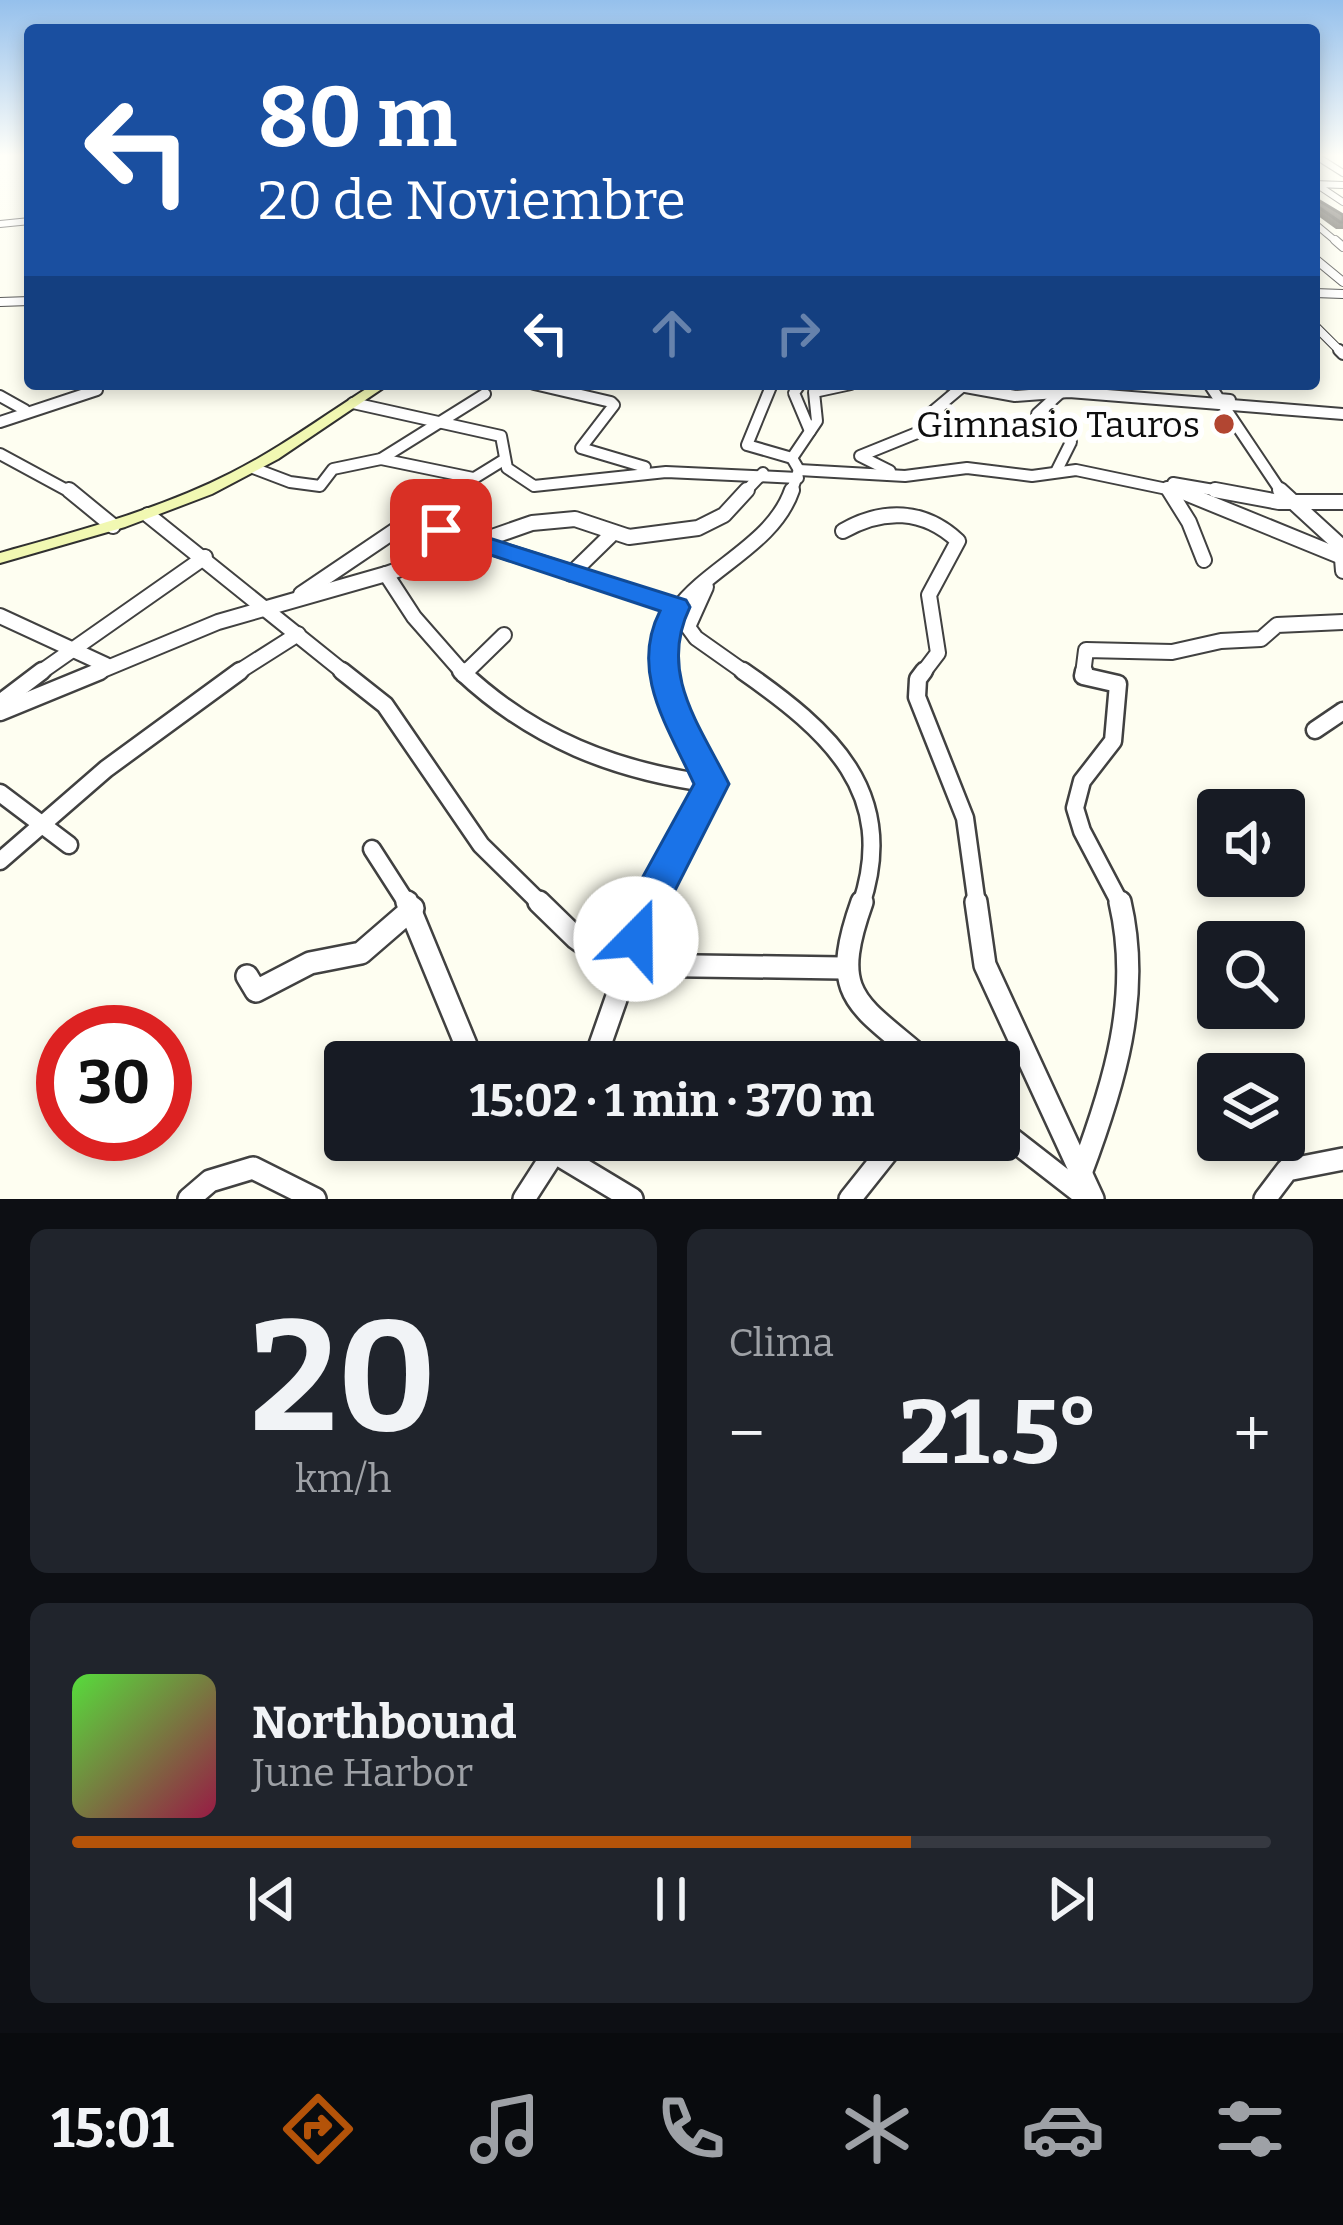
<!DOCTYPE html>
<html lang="es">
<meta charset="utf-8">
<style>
body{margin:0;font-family:Bitter,serif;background:#20242c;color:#f1f3f6;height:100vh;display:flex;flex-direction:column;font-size:45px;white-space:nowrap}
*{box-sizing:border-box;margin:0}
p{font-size:39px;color:#9ea1a6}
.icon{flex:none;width:66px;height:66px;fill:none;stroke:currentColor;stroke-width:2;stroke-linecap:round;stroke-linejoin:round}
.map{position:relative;height:1199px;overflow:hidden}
.details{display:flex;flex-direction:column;gap:30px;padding:30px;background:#0d0f14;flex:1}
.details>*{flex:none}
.top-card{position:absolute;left:24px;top:24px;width:1296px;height:366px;border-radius:12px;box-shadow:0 6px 18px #0003;background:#1a4fa0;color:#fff;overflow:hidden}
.buttons{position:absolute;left:1197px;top:789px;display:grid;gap:24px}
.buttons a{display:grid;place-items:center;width:108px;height:108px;border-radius:12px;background:#171b24;box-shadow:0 6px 18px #0003;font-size:60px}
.speed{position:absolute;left:36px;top:1005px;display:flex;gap:24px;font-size:60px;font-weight:700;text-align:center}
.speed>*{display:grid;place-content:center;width:156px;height:156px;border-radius:50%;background:#171b24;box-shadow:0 6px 18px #0003;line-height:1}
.speed .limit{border:18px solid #d22;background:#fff;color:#111}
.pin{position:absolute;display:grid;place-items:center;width:102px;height:102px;color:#fff;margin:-51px;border-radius:24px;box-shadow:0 6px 18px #0006}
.me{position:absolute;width:132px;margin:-66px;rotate:22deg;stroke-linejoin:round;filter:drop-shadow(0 0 9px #0008)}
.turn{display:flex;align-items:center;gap:42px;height:252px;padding:0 36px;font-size:54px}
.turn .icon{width:156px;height:156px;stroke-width:2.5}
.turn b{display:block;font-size:84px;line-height:102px}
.lanes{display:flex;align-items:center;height:114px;padding:0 36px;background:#0003;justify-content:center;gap:60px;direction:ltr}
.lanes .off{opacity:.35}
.big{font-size:90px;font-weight:700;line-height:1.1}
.details .card{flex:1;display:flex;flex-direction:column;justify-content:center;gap:18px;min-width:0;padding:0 42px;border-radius:18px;background:#20242c}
.details .dial{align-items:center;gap:0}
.dial b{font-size:156px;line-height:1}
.song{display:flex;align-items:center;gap:36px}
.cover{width:144px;height:144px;border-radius:18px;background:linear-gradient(135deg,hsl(110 70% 55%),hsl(340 70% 35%))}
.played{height:12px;border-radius:6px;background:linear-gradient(90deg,#b45309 70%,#363941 70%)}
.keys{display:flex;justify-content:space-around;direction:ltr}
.heat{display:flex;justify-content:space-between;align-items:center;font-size:66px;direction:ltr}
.details .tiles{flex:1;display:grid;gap:30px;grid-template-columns:1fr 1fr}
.card:last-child{grid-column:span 2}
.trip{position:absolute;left:324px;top:1041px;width:696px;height:120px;border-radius:12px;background:#171b24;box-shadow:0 6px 18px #0003;font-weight:700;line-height:120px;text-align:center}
.menu{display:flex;height:192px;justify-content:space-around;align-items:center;background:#090b0e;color:#9ea1a6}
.menu .icon{width:84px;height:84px}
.menu .on{color:#b45309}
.menu b{font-size:54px;color:#f1f3f6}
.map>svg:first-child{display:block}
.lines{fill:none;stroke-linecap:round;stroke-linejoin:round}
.minor-far5-casing{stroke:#414141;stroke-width:8}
.minor-far4-casing{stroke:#414141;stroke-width:10}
.minor-far3-casing{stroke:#414141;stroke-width:14}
.minor-far2-casing{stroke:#414141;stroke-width:18}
.minor-far1-casing{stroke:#414141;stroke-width:21}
.minor-casing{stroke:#414141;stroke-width:26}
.secondary-casing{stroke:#303030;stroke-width:4}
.minor-far5{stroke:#fff;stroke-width:6}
.minor-far4{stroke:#fff;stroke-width:8}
.minor-far3{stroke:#fff;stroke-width:10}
.minor-far2{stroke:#fff;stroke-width:14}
.minor-far1{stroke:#fff;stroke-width:16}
.minor{stroke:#fff;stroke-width:21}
.secondary{fill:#f1f8b2;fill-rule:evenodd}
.wall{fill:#4a4740}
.building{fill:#56524b;stroke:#3c3934;stroke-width:3}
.route{fill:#1a73e8;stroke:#114b97;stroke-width:3}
.poi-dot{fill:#b24632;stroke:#fff;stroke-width:4.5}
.labels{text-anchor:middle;stroke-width:12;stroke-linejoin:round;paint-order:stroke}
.far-poi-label{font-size:36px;fill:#0e0e0e;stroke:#fff;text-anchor:end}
</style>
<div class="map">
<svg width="1343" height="1199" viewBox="0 0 1343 1199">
<rect width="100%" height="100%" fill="#fefef1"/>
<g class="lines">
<defs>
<g id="minor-far5">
<path d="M1316,156L1343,173"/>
<path d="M1314,184L1343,185"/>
<path d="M1319,186L1343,202"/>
<path d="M1314,223L1338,243"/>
<path d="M0,224L30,221"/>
</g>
<g id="minor-far4">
<path d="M1335,240L1343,247"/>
<path d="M1314,258L1343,282"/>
<path d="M1314,293L1343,294"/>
<path d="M0,302L30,301"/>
<path d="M1314,325L1342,353"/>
</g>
<g id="minor-far3">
<path d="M1339,350L1343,354"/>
<path d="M534,384L611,402L614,405L581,448L645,467"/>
<path d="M772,384L747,445L792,458"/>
<path d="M800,384L794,393L810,431"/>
<path d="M949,384L1015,396L1069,392L1343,414"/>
<path d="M1209,384L1219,399L1230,400"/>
<path d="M0,396L25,410"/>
<path d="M353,403L501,436L507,468L534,486L666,472L798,478"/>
<path d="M1225,408L1282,493"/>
<path d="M0,422L97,390"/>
<path d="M1038,425L1037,414L1060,393"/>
<path d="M0,454L72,493"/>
<path d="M381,459L473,478"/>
<path d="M253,468L290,482L320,486L333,469L381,459L485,394"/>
<path d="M799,470L905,476L967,468L1032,476L1076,470L1186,493"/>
<path d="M799,470L792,458L817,421L814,392L851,384"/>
<path d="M890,471L860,456L917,433L932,412L963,386"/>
<path d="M1056,472L1071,442"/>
<path d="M1173,483L1231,493"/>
<path d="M1167,487L1171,493"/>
<path d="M450,493L502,461"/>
<path d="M744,493L763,473"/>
<path d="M791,493L799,470"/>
</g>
<g id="minor-far2">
<path d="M69,490L113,526"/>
<path d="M1169,490L1189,522L1204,560"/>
<path d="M1178,490L1342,557"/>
<path d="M1215,490L1279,502H1343"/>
<path d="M1280,490L1341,546L1343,571"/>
<path d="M148,515L346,674"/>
<path d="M407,520L676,606"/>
<path d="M843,531C883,508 924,509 958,541L929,595L938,653L922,674"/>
<path d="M386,574L414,617L464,674"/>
<path d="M571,574L613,533"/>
<path d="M706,587L688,627L696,638L747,674"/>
<path d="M301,594L455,490"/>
<path d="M0,616L106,665"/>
<path d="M38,674L205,557"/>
<path d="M93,674L218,622L386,574L532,523L575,519L629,537L698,528L724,515L747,490"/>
<path d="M235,674L298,634"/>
<path d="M464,674L504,635"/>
<path d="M661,674C649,580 766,566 792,490"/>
<path d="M1083,674L1086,650L1172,652L1221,641L1261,639L1277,625L1343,622"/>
</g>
<g id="minor-far1">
<path d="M342,671L385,705L481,845L542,905"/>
<path d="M461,671C533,739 615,771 712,784"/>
<path d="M743,671C829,731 899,792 861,905"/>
<path d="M924,671L918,679L917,697L965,818L977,905"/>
<path d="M1084,671L1083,676L1118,684L1113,741L1082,781L1075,808L1082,831L1121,905"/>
<path d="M464,674L467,671"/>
<path d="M0,703L42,671"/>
<path d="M0,712L100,671"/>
<path d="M1315,730L1343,711"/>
<path d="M0,793L69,845"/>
<path d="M372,849L408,905"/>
<path d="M0,861L106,769L240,671"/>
<path d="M648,905L712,784L671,705L661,671"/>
</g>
<g id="minor">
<path d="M407,902L473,1062"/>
<path d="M539,902L576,938L626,974"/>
<path d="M862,902C828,998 857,1002 926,1062"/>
<path d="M976,902L985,965L1093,1199"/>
<path d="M629,965L842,968"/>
<path d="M247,976L256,991L310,963L361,953L413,908"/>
<path d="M594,1062L650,902"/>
<path d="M999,1129L1089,1199"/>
<path d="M534,1140L632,1199"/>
<path d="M1081,1173C1114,1085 1142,996 1120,902"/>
<path d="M189,1199L210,1181L253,1168L315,1199"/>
<path d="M524,1199L562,1140"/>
<path d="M850,1199L897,1140"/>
<path d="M1265,1199L1287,1170L1343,1159"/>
</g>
<path id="secondary" d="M374,384H389L278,459L212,494L125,527L0,563V553C78,531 158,510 231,473C281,448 326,414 374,384Z"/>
</defs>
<use href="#minor-far5" class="minor-far5-casing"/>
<use href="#minor-far4" class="minor-far4-casing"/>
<use href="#minor-far3" class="minor-far3-casing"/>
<use href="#minor-far2" class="minor-far2-casing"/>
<use href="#minor-far1" class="minor-far1-casing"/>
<use href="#minor" class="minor-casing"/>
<use href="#secondary" class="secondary-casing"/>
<use href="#minor-far5" class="minor-far5"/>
<use href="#minor-far4" class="minor-far4"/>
<use href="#minor-far3" class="minor-far3"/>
<use href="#minor-far2" class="minor-far2"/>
<use href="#minor-far1" class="minor-far1"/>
<use href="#minor" class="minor"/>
<use href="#secondary" class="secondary"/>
</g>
<path class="wall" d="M1314,200L1343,215V229H1336L1314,213Z"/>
<path class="building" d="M1314,200H1318L1343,215V222H1340L1314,204Z"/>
<linearGradient id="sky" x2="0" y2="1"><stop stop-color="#95c0ec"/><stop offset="0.48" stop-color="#fffff9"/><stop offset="1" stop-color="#fffff9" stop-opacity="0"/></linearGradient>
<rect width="1343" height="324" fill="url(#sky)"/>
<path class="route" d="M441,523L686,600L690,607C658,673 699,724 729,784L662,916L650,952L636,958L622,952L616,939L630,900L694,784C668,727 629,672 660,611L433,536L429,530L433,525Z"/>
<circle class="poi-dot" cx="1224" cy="424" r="12"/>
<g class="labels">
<g class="far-poi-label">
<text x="1200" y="437">Gimnasio Tauros</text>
</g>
</g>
</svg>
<div class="buttons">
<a><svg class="icon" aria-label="sound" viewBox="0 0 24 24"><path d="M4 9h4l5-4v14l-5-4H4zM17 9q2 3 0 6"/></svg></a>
<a><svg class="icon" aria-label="search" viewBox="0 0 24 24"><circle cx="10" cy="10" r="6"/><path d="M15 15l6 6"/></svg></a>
<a><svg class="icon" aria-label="layers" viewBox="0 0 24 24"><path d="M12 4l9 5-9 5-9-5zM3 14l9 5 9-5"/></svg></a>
</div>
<div class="speed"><div class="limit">30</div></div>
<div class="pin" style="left:441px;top:530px;background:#d93025"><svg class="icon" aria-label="arrive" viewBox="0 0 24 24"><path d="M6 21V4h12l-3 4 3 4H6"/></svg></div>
<svg class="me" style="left:636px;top:939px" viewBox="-20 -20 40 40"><circle r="19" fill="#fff"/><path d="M0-13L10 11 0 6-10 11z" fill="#1a73e8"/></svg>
<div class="trip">15:02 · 1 min · 370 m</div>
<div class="top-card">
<div class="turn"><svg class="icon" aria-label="left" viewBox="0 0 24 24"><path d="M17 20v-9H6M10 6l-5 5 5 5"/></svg><div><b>80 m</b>20 de Noviembre</div></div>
<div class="lanes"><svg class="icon" aria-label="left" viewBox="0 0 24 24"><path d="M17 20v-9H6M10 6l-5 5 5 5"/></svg><svg class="icon off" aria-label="ahead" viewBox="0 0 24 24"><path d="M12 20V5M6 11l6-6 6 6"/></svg><svg class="icon off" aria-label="right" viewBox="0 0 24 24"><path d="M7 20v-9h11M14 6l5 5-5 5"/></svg></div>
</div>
</div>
<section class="details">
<div class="tiles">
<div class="card dial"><b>20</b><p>km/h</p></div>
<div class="card"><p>Clima</p>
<div class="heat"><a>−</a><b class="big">21.5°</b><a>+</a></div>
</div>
<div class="card">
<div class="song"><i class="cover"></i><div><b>Northbound</b><p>June Harbor</p></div></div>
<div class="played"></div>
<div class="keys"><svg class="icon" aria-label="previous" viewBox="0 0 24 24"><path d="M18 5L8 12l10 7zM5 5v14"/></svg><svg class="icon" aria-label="pause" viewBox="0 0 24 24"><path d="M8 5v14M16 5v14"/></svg><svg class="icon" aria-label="next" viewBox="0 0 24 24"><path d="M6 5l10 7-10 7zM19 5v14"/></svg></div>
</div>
</div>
</section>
<nav class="menu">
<b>15:01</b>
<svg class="icon on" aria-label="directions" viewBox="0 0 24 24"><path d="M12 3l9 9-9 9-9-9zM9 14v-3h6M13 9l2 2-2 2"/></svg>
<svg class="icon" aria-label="music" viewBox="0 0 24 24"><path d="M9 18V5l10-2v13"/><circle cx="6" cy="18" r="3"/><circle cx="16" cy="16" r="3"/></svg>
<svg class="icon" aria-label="phone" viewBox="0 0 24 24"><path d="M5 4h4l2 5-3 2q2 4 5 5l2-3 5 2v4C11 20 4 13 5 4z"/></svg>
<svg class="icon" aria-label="climate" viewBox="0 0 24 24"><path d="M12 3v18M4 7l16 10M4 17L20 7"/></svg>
<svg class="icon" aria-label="car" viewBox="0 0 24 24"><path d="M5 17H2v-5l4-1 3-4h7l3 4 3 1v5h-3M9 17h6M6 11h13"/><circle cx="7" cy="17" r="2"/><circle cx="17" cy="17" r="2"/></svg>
<svg class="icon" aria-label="filters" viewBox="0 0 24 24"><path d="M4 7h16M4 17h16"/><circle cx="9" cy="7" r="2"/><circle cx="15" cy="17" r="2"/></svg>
</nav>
